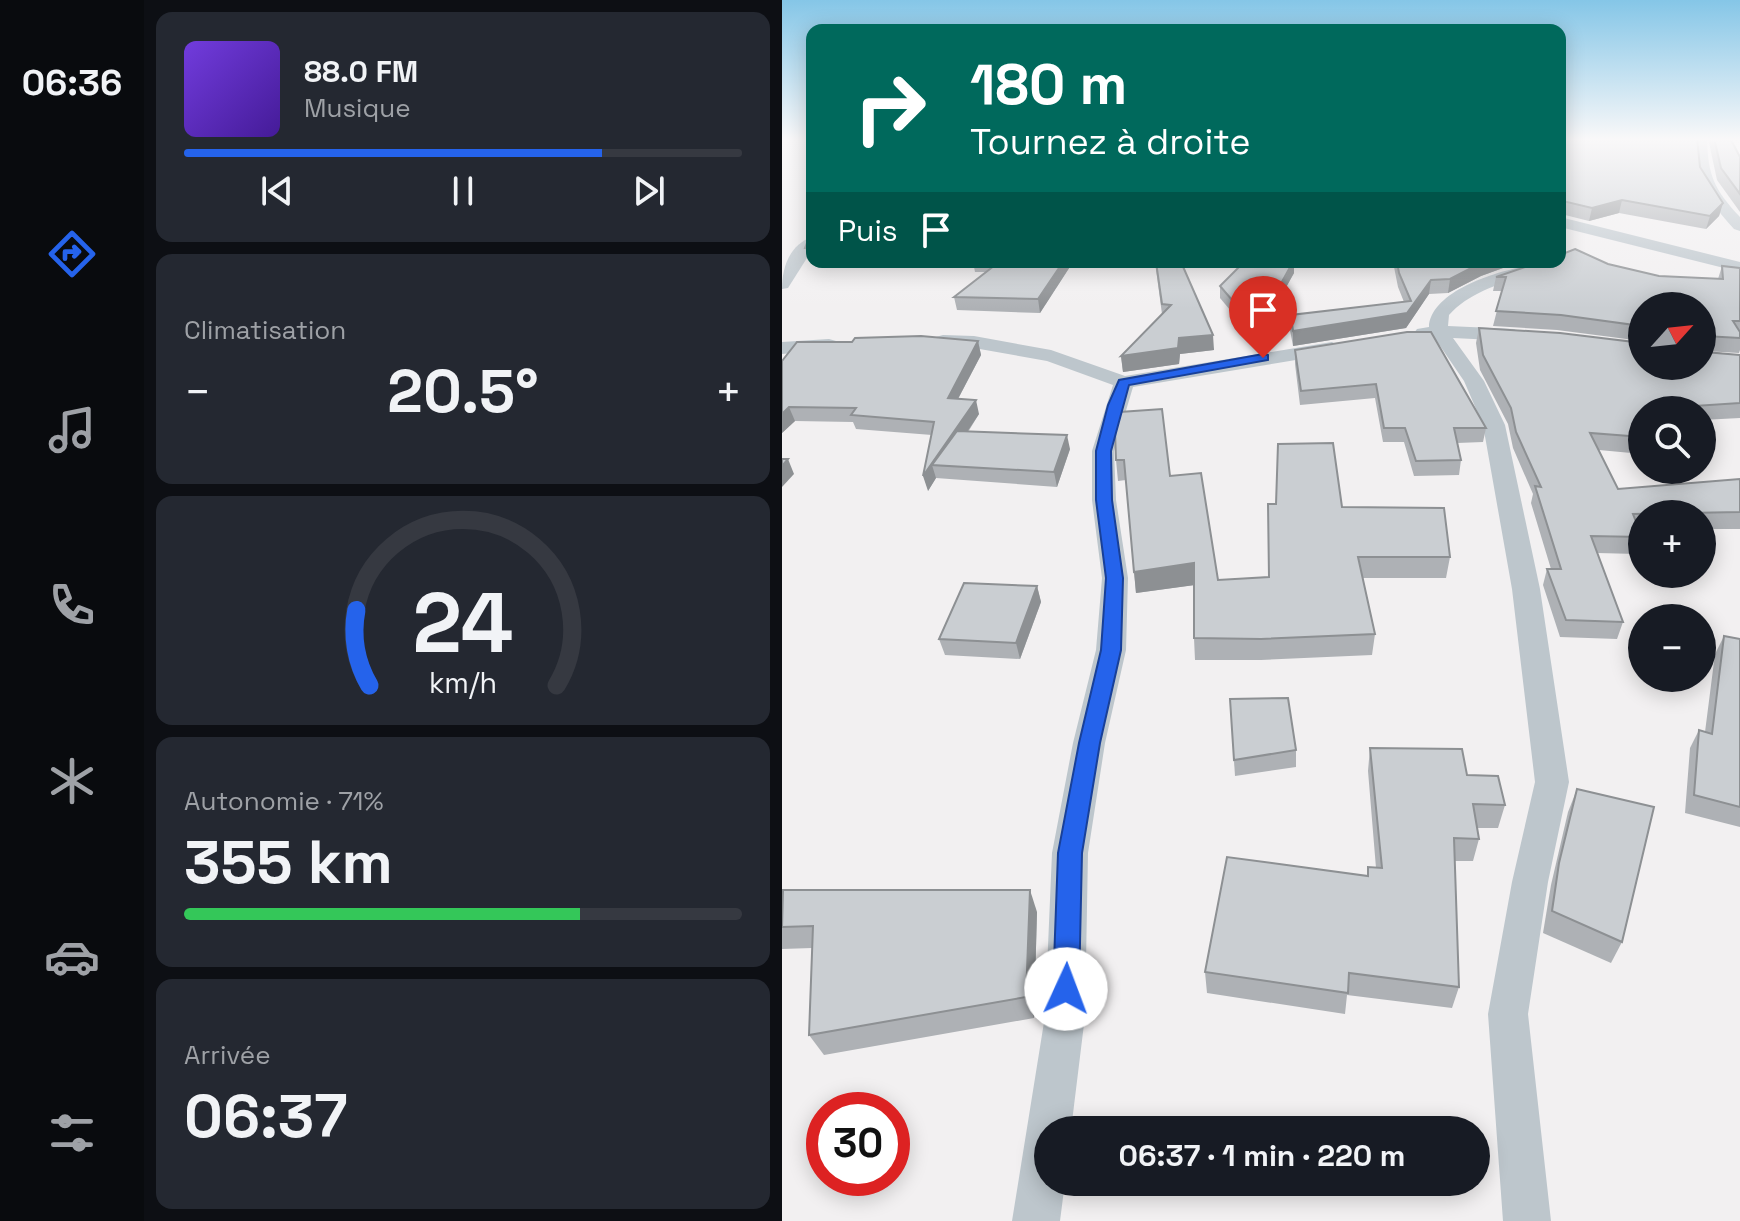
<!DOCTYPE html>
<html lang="fr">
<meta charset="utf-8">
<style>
body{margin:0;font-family:"Space Grotesk",sans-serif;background:#242831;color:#f1f3f6;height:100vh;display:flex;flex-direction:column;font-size:30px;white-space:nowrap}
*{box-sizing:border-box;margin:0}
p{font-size:26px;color:#9ea1a6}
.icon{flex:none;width:44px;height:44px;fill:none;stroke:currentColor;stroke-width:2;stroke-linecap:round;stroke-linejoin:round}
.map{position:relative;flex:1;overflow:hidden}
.drawer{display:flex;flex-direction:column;gap:12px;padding:12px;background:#0d0f14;width:638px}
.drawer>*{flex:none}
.hud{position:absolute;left:24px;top:24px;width:760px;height:244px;border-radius:16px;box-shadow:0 4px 20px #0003;background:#00695c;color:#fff;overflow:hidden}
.needle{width:52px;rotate:63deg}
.fabs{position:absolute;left:846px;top:292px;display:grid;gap:16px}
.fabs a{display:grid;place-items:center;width:88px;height:88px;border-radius:50%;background:#171b24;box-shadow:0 4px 20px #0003;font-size:40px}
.speed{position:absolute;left:24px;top:1092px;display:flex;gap:16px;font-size:40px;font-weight:700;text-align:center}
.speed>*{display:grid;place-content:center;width:104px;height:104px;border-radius:50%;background:#171b24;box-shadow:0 4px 20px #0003;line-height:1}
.speed .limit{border:12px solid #d22;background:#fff;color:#111}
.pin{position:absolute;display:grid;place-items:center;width:68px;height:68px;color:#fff;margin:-82px -34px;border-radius:50% 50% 50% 0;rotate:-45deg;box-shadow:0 0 8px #0007}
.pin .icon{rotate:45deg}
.me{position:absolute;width:88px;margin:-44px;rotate:2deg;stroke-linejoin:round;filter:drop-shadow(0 0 6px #0008)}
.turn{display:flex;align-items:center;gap:28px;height:168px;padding:0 32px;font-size:36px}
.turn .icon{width:104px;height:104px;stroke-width:2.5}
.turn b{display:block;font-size:56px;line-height:68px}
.then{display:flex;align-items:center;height:76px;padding:0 32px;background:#0003;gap:16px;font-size:30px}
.big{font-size:60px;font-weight:600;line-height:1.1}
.drawer .card{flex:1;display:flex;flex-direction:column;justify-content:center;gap:12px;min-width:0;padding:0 28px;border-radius:16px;background:#242831}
.drawer .dial{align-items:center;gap:0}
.dial svg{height:208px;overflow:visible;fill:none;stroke:#363941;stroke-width:7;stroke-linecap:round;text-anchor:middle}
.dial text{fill:#f1f3f6;stroke:none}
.song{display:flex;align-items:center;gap:24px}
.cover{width:96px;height:96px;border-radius:12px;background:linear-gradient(135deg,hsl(260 70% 55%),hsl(260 70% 35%))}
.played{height:8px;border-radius:4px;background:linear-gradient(90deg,#2563eb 75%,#363941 75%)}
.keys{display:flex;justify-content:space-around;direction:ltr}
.heat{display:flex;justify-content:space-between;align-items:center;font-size:44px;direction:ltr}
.charge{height:12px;border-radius:6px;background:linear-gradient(90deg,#34c759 71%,#363941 0)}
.trip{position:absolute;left:252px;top:1116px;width:456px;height:80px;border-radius:40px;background:#171b24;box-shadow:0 4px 20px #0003;font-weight:600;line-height:80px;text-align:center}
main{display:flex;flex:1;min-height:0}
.tab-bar{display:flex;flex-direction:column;width:144px;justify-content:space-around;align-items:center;background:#090b0e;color:#9ea1a6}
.tab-bar .icon{width:56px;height:56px}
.tab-bar .selected{color:#2563eb}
.tab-bar b{font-size:36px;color:#f1f3f6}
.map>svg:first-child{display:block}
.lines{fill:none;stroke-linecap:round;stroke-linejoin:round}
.street{fill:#bdc6cc;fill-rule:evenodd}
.wall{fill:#aeb1b5}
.shaded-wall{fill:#8d9093}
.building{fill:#caced2;stroke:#8d9093;stroke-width:2}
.route{fill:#2563eb;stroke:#184099;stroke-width:2}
</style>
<main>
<nav class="tab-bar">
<b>06:36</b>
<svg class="icon selected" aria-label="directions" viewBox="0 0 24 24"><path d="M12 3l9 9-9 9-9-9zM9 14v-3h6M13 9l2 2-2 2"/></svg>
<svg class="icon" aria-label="music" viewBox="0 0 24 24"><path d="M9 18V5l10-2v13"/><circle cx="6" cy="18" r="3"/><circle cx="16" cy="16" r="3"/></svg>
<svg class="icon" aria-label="phone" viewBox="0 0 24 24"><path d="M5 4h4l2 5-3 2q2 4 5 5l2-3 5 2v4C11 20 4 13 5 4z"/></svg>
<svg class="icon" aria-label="climate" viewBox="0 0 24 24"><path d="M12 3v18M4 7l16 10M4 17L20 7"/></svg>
<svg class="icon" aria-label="car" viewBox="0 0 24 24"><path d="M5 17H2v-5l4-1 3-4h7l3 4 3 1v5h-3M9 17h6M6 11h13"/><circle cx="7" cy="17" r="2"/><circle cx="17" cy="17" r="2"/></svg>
<svg class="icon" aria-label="filters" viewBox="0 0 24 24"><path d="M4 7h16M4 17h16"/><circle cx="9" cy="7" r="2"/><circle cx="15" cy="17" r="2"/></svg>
</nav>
<section class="drawer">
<div class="card">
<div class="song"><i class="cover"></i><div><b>88.0 FM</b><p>Musique</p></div></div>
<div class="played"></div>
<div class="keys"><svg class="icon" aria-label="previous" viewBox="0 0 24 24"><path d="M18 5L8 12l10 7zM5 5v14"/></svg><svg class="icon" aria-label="pause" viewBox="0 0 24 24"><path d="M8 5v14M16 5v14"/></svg><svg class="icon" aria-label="next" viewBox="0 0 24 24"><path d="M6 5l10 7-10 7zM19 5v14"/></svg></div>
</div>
<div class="card"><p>Climatisation</p>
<div class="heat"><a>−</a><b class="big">20.5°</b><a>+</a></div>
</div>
<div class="card dial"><svg viewBox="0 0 100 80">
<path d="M14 69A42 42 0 1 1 86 69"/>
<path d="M14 69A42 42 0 0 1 9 40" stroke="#2563eb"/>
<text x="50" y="56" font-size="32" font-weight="700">24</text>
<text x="50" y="72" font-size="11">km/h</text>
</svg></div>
<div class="card"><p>Autonomie · 71%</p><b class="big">355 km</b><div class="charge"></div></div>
<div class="card"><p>Arrivée</p><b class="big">06:37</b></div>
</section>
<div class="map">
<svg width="958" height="1221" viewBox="0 0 958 1221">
<rect width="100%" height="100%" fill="#f2f0f1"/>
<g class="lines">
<g class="street">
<path d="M913,138H925C926,176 932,189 958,217V231L952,229C924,197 911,183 913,138Z"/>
<path d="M778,217L958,262V272L778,227Z"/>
<path d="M30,237V250L6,288L0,289C0,268 7,245 30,237Z"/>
<path d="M778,258L781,262L779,266C743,277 694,285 667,315L666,326L732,329L742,335L732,341L671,338L702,381L723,425L758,589L787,782L766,882L746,1014L769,1221H721L706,1014L730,882L753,782L730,589L701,425L682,381L652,337L642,339L632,333L635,329L647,327C649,284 744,262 778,262Z"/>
<path d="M161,335L192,336L269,350L343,376L550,342L560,348L550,354L351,387L332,451L334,500L346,578L344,650L323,743L306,853L303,1016L289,1130H266V1182H283L278,1221H230L263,1016L270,853L291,743L314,650L320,578L310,500V451L331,385L265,361L192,348L154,345L151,341L154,337Z"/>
<path d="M47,339L54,341L57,345L54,349L0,354V342Z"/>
</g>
</g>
<g class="wall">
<path d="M778,138L918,167L941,203L937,216L924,229L837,213L807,221L779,214Z"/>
<path d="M926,138H948L958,157V212L935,180Z"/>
<path d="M30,230V260H27L23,248Z"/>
<path d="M191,262H291L258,313L175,310L172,297L204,272H193Z"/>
<path d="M373,262H399L432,350L398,354L397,364L341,372L339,356L380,314Z"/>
<path d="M512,262V273L474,341L438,298V286Z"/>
<path d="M611,262H778L826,264L877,276L936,279L940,266L958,268V350L957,353L923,351L958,355V418L920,420V410H860V454L817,450L836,489L958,479V529H920V514H860V530H858L860,539L855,554L815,553L841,622L835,639L778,637L761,585L765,569H769L749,503L751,494L731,448L726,424L698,370L694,343L697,328L920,366L860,306V341L775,330L711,326L720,291H711L714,277L757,262L721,268L699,276L666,293L647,294L624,328L511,346L508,330L509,315L622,302L616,287Z"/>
<path d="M196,341L199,355L176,399L197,414L186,432L288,449L275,487L154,478L146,491L150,435L74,429L71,422L13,421L0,433L15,342Z"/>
<path d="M513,350L704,428L701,442L675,443L679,460L677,475L632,476L622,442H601L593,398L518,405L513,364Z"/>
<path d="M333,431L388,476L436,580L487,577L560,507L668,557L664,578H581L593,634L590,655L479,660H413L412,638V585L354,593L344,480L336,481L334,460Z"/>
<path d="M255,586L259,602L238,659L163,655L157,639Z"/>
<path d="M942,636L958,639V827L903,813L908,748L917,730L923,732L933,654Z"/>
<path d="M449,715L514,750V767L453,776Z"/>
<path d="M588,748L685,775L723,805L716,828H695L697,839L691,861H673L677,987L670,1008L565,995L563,1014L425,993L423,972L585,876L586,867L594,868L586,771Z"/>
<path d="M795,789L840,942L829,963L761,933L769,885L786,812Z"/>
<path d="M0,893L255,912L252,1018L42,1055L27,1035L30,948L0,949Z"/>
</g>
<g class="shaded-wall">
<path d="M840,200L837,213L807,221L810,208Z"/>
<path d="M941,203L937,216L924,229L928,216Z"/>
<path d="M281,262H291L258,313L256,299Z"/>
<path d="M512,262V273L474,341V328Z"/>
<path d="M701,262H759L721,268L699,276L666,293L668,279Z"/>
<path d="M649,280L647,294L624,328L511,346V331L625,313Z"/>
<path d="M431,335L432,350L398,354L397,364L341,372L339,356L397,338Z"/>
<path d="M196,341L199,355L169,412L166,398Z"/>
<path d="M194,400L197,414L163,465H150L154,478L146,491L141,476Z"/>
<path d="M7,407L13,421L0,433V414Z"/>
<path d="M285,435L288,449L275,487L272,472Z"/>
<path d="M6,459L12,474L0,487V466Z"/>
<path d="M412,563L413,585L354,593L352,572Z"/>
<path d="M255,586L259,602L238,659L234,643Z"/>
<path d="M248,890L255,912L252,1018L244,997Z"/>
</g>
<g class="building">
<path d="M778,138H915L918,167L941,203L928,216L840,200L810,208L781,201L778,204Z"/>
<path d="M932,138H948L958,157V194L939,168Z"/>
<path d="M30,230V248H23Z"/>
<path d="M793,249L826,264L877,276L941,279L940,266L958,268V321H951L958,332V338L923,336V352L958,355V403L896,407L899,410H860V437L808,433L836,489L958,479V512L851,514L860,537L809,536L841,622L784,620L765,569H779L753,486L759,487L734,432L729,408L701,355L697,328L778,333L860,343V366H920V306H860V326L779,315L714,311L724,277H714L758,262H778V255Z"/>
<path d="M217,262H281L256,299L172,297Z"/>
<path d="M374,262H399L431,335L397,338L396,348L339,356L389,305L380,304Z"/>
<path d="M462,262H511L474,328L438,286Z"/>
<path d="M615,262H701L668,279L649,280L625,313L511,331L509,315L629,301L617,273Z"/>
<path d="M625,332H649L704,428H672L679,460L634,461L623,428H602L594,384L519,391L513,350Z"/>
<path d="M139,336L196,341L166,398L194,400L141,476L152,422L69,415L74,408L7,407L0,414V361L15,342H70L73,338Z"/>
<path d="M380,409L388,476L419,473L436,580L487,577L486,504H494L496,444L551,443L560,507L662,508L668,557H576L593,634L479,639L412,638V563L352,572L342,460H334L333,431L338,412Z"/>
<path d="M175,431L285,435L272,472L150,465Z"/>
<path d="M0,459H6L0,466Z"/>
<path d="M182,583L255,586L234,643L157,639Z"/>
<path d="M942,636L958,639V807L912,795L917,730L930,734Z"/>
<path d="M506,698L514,750L452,760L448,699Z"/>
<path d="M588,748L680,749L685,775L716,776L723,805L691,804L697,839L672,838L677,987L567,973L566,993L423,972L445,857L586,876V867L600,868Z"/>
<path d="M795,789L872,807L840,942L770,911L777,863Z"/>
<path d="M1,890H248L244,997L27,1035L31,926L0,927Z"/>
</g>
<linearGradient id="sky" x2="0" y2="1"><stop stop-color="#85c6e7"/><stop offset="0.45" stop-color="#f9f8f9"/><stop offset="1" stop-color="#f9f8f9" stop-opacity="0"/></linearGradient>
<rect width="958" height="309" fill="url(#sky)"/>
<path class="route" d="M481,354L486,355V360L347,385L329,451L330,500L341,578L339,650L318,743L300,853L297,989L293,998L284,1001L275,998L271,989L276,853L297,743L319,650L324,578L314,500V451L326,405L337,380Z"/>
</svg>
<div class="fabs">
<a><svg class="needle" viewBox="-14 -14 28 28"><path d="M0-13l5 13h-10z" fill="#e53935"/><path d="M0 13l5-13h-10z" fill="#9ea1a6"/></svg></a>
<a><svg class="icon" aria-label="search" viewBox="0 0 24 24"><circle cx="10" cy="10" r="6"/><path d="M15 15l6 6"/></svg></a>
<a>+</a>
<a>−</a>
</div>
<div class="speed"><div class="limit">30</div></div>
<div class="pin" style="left:481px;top:358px;background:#d93025"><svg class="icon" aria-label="arrive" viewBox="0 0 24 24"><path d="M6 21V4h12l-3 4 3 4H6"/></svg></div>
<svg class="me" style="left:284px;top:989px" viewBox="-20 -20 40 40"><circle r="19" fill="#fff"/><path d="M0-13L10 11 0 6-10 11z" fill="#2563eb"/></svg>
<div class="trip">06:37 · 1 min · 220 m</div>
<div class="hud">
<div class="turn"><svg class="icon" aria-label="right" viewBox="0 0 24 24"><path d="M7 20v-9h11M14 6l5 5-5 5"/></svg><div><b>180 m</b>Tournez à droite</div></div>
<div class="then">Puis<svg class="icon" aria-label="arrive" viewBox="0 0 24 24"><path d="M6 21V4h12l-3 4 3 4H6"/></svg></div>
</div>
</div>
</main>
